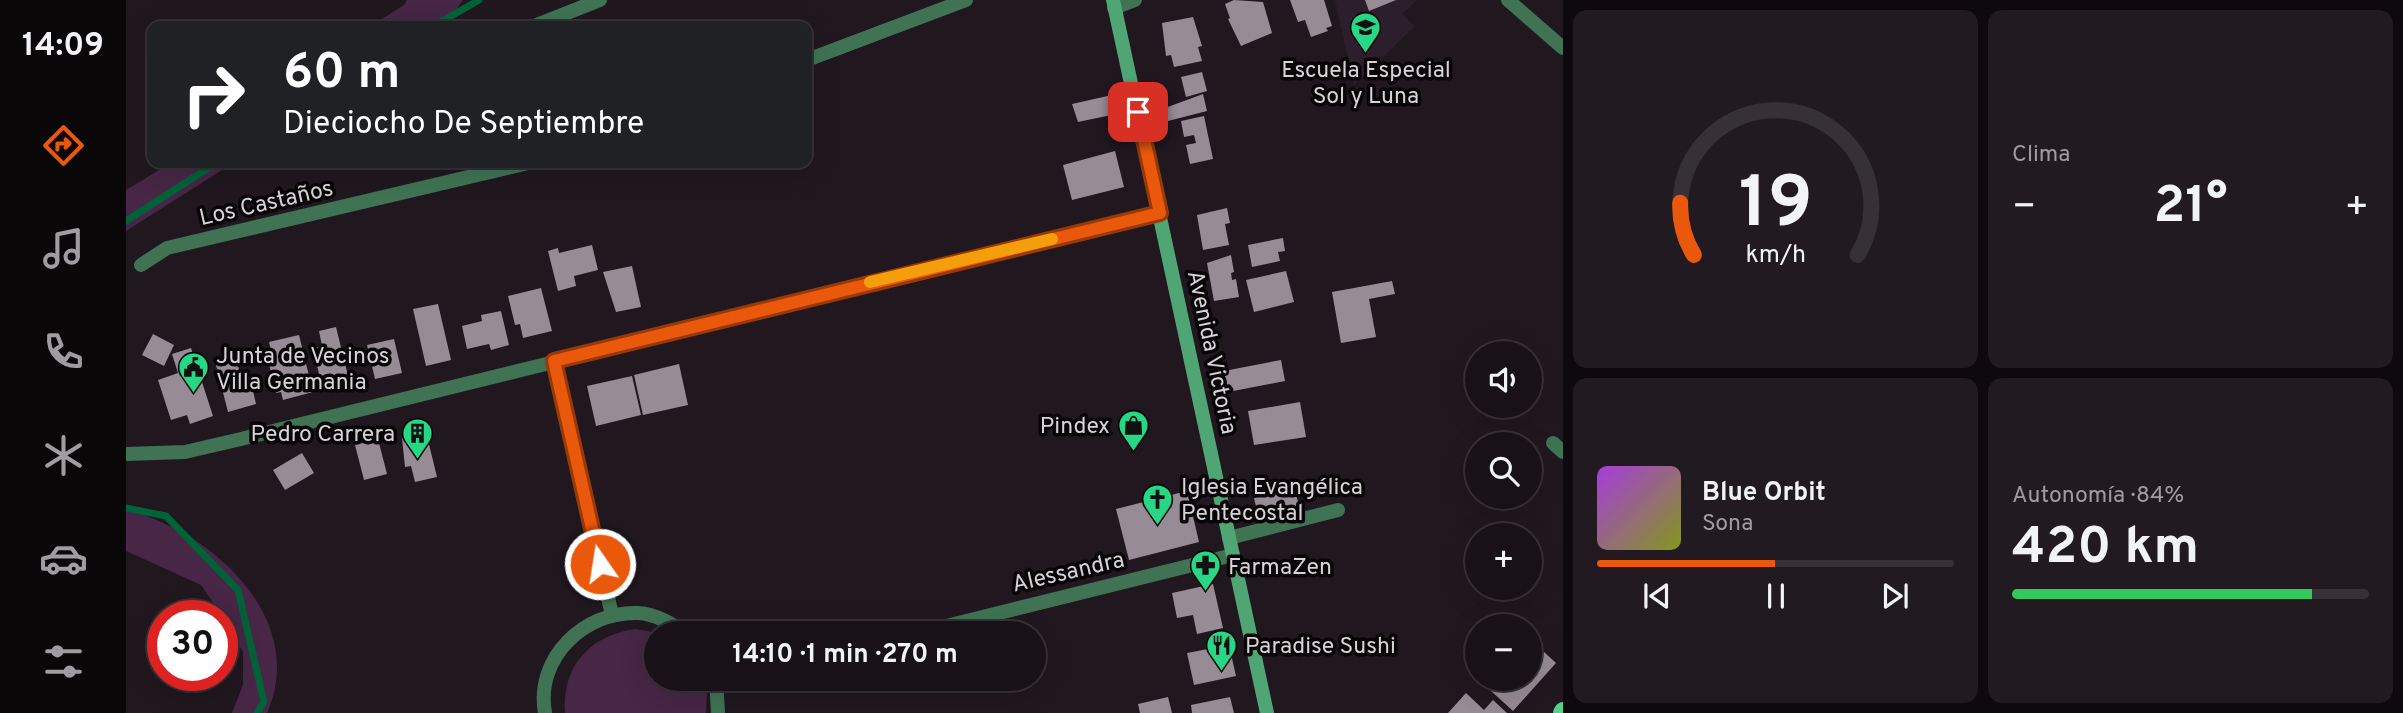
<!DOCTYPE html>
<html lang="es">
<meta charset="utf-8">
<style>
body{margin:0;font-family:Overpass,sans-serif;background:#211a20;color:#f1f3f6;height:100vh;display:flex;flex-direction:column;font-size:26px;white-space:nowrap}
*{box-sizing:border-box;margin:0}
p{font-size:23px;color:#9f9da1}
.icon{flex:none;width:38px;height:38px;fill:none;stroke:currentColor;stroke-width:2;stroke-linecap:round;stroke-linejoin:round}
.map{position:relative;flex:1;overflow:hidden}
.drawer{display:flex;flex-direction:column;gap:10px;padding:10px;background:#0d090d;width:840px}
.drawer>*{flex:none}
.guide{position:absolute;left:21px;top:21px;width:665px;height:147px;border-radius:14px;box-shadow:0 7px 28px #0002,0 0 0 2px #363136;background:#202124;color:#fff;overflow:hidden}
.fabs{position:absolute;left:1339px;top:341px;display:grid;gap:14px}
.fabs a{display:grid;place-items:center;width:77px;height:77px;border-radius:50%;background:#181117;box-shadow:0 7px 28px #0002,0 0 0 2px #363136;font-size:35px}
.speed{position:absolute;left:21px;top:600px;display:flex;gap:14px;font-size:35px;font-weight:700;text-align:center}
.speed>*{display:grid;place-content:center;width:91px;height:91px;border-radius:50%;background:#181117;box-shadow:0 7px 28px #0002,0 0 0 2px #363136;line-height:1}
.speed .limit{border:10px solid #d22;background:#fff;color:#111}
.pin{position:absolute;display:grid;place-items:center;width:60px;height:60px;color:#fff;margin:-30px;border-radius:14px;box-shadow:0 4px 10px #0006}
.me{position:absolute;width:77px;margin:-38px;rotate:347deg;stroke-linejoin:round;filter:drop-shadow(0 0 5px #0008)}
.turn{display:flex;align-items:center;gap:24px;height:147px;padding:0 21px;font-size:32px}
.turn .icon{width:91px;height:91px;stroke-width:2.5}
.turn b{display:block;font-size:49px;line-height:60px}
.big{font-size:52px;font-weight:700;line-height:1.1}
.drawer .card{flex:1;display:flex;flex-direction:column;justify-content:center;gap:10px;min-width:0;padding:0 24px;border-radius:14px;background:#211a20}
.drawer .dial{align-items:center;gap:0}
.dial svg{height:182px;overflow:visible;fill:none;stroke:#363136;stroke-width:7;stroke-linecap:round;text-anchor:middle}
.dial text{fill:#f1f3f6;stroke:none}
.song{display:flex;align-items:center;gap:21px}
.cover{width:84px;height:84px;border-radius:10px;background:linear-gradient(135deg,hsl(280 70% 55%),hsl(70 70% 35%))}
.played{height:7px;border-radius:4px;background:linear-gradient(90deg,#ea580c 50%,#363136 50%)}
.keys{display:flex;justify-content:space-around;direction:ltr}
.heat{display:flex;justify-content:space-between;align-items:center;font-size:38px;direction:ltr}
.charge{height:10px;border-radius:5px;background:linear-gradient(90deg,#34c759 84%,#363136 0)}
.drawer .tiles{flex:1;display:grid;gap:10px;grid-template-columns:repeat(2,1fr)}
.trip{position:absolute;left:518px;top:621px;width:402px;height:70px;border-radius:35px;background:#181117;box-shadow:0 7px 28px #0002,0 0 0 2px #363136;font-weight:700;line-height:70px;text-align:center}
main{display:flex;flex:1;min-height:0}
.tabs{display:flex;flex-direction:column;width:126px;justify-content:space-around;align-items:center;background:#0a0709;color:#9f9da1}
.tabs .icon{width:49px;height:49px}
.tabs .on{color:#ea580c}
.tabs b{font-size:32px;color:#f1f3f6}
.map>svg:first-child{display:block}
.built{fill:#2c1f2b}
.green{fill:#472646}
.lines{fill:none;stroke-linecap:round;stroke-linejoin:round}
.stream{stroke:#006238;stroke-width:7}
.building{fill:#978c96}
.street{stroke:#3f7354;stroke-width:14}
.secondary{stroke:#4fa674;stroke-width:14}
.primary{stroke:#5ace8d;stroke-width:18}
.route-casing{stroke:#983908;stroke-width:18}
.route{stroke:#ea580c;stroke-width:12}
.slow{stroke:#f59e0b;stroke-width:12}
.labels{text-anchor:middle;stroke-width:7;stroke-linejoin:round;paint-order:stroke}
.poi-label{font-size:23px;fill:#d8d2d7;stroke:#080507;text-anchor:start}
.street-label{font-size:23px;fill:#d8d2d7;stroke:#080507}
</style>
<main>
<nav class="tabs">
<b>14:09</b>
<svg class="icon on" aria-label="directions" viewBox="0 0 24 24"><path d="M12 3l9 9-9 9-9-9zM9 14v-3h6M13 9l2 2-2 2"/></svg>
<svg class="icon" aria-label="music" viewBox="0 0 24 24"><path d="M9 18V5l10-2v13"/><circle cx="6" cy="18" r="3"/><circle cx="16" cy="16" r="3"/></svg>
<svg class="icon" aria-label="phone" viewBox="0 0 24 24"><path d="M5 4h4l2 5-3 2q2 4 5 5l2-3 5 2v4C11 20 4 13 5 4z"/></svg>
<svg class="icon" aria-label="climate" viewBox="0 0 24 24"><path d="M12 3v18M4 7l16 10M4 17L20 7"/></svg>
<svg class="icon" aria-label="car" viewBox="0 0 24 24"><path d="M5 17H2v-5l4-1 3-4h7l3 4 3 1v5h-3M9 17h6M6 11h13"/><circle cx="7" cy="17" r="2"/><circle cx="17" cy="17" r="2"/></svg>
<svg class="icon" aria-label="filters" viewBox="0 0 24 24"><path d="M4 7h16M4 17h16"/><circle cx="9" cy="7" r="2"/><circle cx="15" cy="17" r="2"/></svg>
</nav>
<div class="map">
<svg width="1437" height="713" viewBox="0 0 1437 713">
<rect width="100%" height="100%" fill="#20171f"/>
<path class="built" d="M1209,0H1291L1276,14L1289,26L1228,85Z"/>
<g class="green">
<path d="M281,0H337L319,26H245L278,5Z"/>
<path d="M45,163H107L0,231V190Z"/>
<path d="M0,510C85,530 183,619 141,713H106L117,685V652L96,616L75,585L0,551Z"/>
<path d="M509,629L532,633L530,679H577L581,690L580,713H439C436,666 463,636 509,629Z"/>
</g>
<g class="lines">
<g class="stream">
<path d="M308,26L353,0"/>
<path d="M0,221L90,163"/>
<path d="M0,508L40,516L112,590L138,702L131,713"/>
</g>
</g>
<g class="building">
<path d="M1108,0L1137,2L1146,33L1115,46L1102,19L1104,18L1099,4Z"/>
<path d="M1164,0H1198L1206,26L1200,28L1202,31L1185,37L1179,20L1172,22Z"/>
<path d="M1239,0H1270L1243,11Z"/>
<path d="M1067,17L1076,46L1072,47L1076,61L1048,67L1045,55L1040,56L1036,23Z"/>
<path d="M1076,72L1081,91L1060,97L1055,77Z"/>
<path d="M1077,94L1081,111L1042,121L1039,108Z"/>
<path d="M986,95L990,114L952,122L946,104Z"/>
<path d="M1078,116L1087,159L1064,164L1060,145L1070,143L1068,135L1058,137L1055,121Z"/>
<path d="M989,151L998,187L946,200L937,165Z"/>
<path d="M1101,208L1104,223L1099,224L1103,245L1077,250L1071,215Z"/>
<path d="M1157,238L1159,251L1152,252L1154,261L1126,267L1122,245Z"/>
<path d="M466,245L472,270L448,276L450,286L432,291L422,251L432,248L433,253Z"/>
<path d="M1105,255L1108,272L1105,273L1106,280L1110,279L1113,297L1088,301L1081,263Z"/>
<path d="M506,266L515,307L490,312L477,272Z"/>
<path d="M1160,271L1168,302L1128,312L1120,280Z"/>
<path d="M1266,281L1269,294L1243,299L1250,337L1215,343L1206,292Z"/>
<path d="M415,288L426,331L397,338L394,324L389,325L382,296Z"/>
<path d="M312,304L325,360L300,366L287,309Z"/>
<path d="M375,311L383,345L365,350L363,344L341,349L336,326L356,321L355,315Z"/>
<path d="M210,327L223,380L196,387L187,348L196,346L193,331Z"/>
<path d="M27,334L48,345L38,366L16,355Z"/>
<path d="M173,335L187,392L157,400L155,392L150,393L143,364L148,363L143,342Z"/>
<path d="M268,339L276,373L249,379L241,345Z"/>
<path d="M65,348L87,416L64,424L61,415L45,420L32,380L52,373L46,354Z"/>
<path d="M110,359L116,380L124,378L130,404L102,412L90,365Z"/>
<path d="M1155,360L1159,381L1102,392L1098,371Z"/>
<path d="M553,364L562,405L517,415L508,375Z"/>
<path d="M506,376L515,415L470,426L461,386Z"/>
<path d="M1174,402L1180,437L1128,445L1122,411Z"/>
<path d="M300,432L311,477L289,482L285,466L279,467L276,438Z"/>
<path d="M252,439L261,474L238,480L229,445Z"/>
<path d="M176,453L188,473L159,490L147,470Z"/>
<path d="M1168,487L1175,513L1134,523L1128,498Z"/>
<path d="M1061,491L1073,542L1003,560L990,509Z"/>
<path d="M1087,584L1097,628L1071,634L1067,615L1051,618L1046,593Z"/>
<path d="M1404,639L1430,663L1387,711L1352,679H1404Z"/>
<path d="M1103,645L1110,676L1068,685L1061,653Z"/>
<path d="M1340,693L1358,710L1367,700L1381,713H1322Z"/>
<path d="M1042,697L1046,713H1014L1012,704Z"/>
<path d="M1104,697L1108,713H1066L1065,705Z"/>
</g>
<g class="lines">
<g class="street">
<path d="M1382,0L1437,48"/>
<path d="M988,8L1009,0"/>
<path d="M408,26L474,0"/>
<path d="M681,60L840,0"/>
<path d="M15,265L41,248L402,163"/>
<path d="M428,361L486,615"/>
<path d="M1427,443L1437,452"/>
<path d="M0,454L59,452L115,439L1034,213"/>
<path d="M1103,538L1212,510"/>
<path d="M788,634L1107,555"/>
<path d="M590,679L592,713"/>
<path d="M419,713C409,658 458,611 512,613C530,614 546,624 561,634"/>
</g>
<path class="secondary" d="M987,0L1141,713"/>
<path class="primary" d="M1436,713L1437,711"/>
</g>
<g class="lines">
<defs>
<path id="route" d="M474,564L428,361L1034,213L1012,112"/>
</defs>
<use href="#route" class="route-casing"/>
<use href="#route" class="route"/>
<path class="slow" d="M744,282L926,239"/>
</g>
<defs>
<symbol id="school-pin" viewBox="-11 -11 22 30"><path d="M0 17L-7.5 6A9.5 9.5 0 1 1 7.5 6Z" fill="#26d886" stroke="#080507"/><path d="M0-5L7-2L0 1L-7-2ZM-4 1L0 2.5L4 1V4Q0 6-4 4Z" fill="#111"/></symbol>
<symbol id="civic-pin" viewBox="-11 -11 22 30"><path d="M0 17L-7.5 6A9.5 9.5 0 1 1 7.5 6Z" fill="#26d886" stroke="#080507"/><path d="M-.6-6.5H3V-4.5H.6V-3L4-1V1h2V6H-6V1h2V-1L-.6-3ZM-1.2 2.5V6h2.4V2.5Z" fill="#111"/></symbol>
<symbol id="shop-pin" viewBox="-11 -11 22 30"><path d="M0 17L-7.5 6A9.5 9.5 0 1 1 7.5 6Z" fill="#26d886" stroke="#080507"/><path d="M-5-2.5h2.3a2.7 3.5 0 0 1 5.4 0H5L5.5 6h-11ZM-1.5-2.5h3a1.5 2.3 0 0 0-3 0Z" fill="#111"/></symbol>
<symbol id="building-pin" viewBox="-11 -11 22 30"><path d="M0 17L-7.5 6A9.5 9.5 0 1 1 7.5 6Z" fill="#26d886" stroke="#080507"/><path d="M-4-6H4V6H1V3H-1V6H-4ZM-2.5-4.3h1.7v1.8h-1.7ZM.8-4.3h1.7v1.8H.8ZM-2.5-1h1.7V.8h-1.7ZM.8-1h1.7V.8H.8Z" fill="#111"/></symbol>
<symbol id="church-pin" viewBox="-11 -11 22 30"><path d="M0 17L-7.5 6A9.5 9.5 0 1 1 7.5 6Z" fill="#26d886" stroke="#080507"/><path d="M-1.2-6h2.4v3.5h3.3v2.4h-3.3V6h-2.4V-.1h-3.3v-2.4h3.3Z" fill="#111"/></symbol>
<symbol id="pharmacy-pin" viewBox="-11 -11 22 30"><path d="M0 17L-7.5 6A9.5 9.5 0 1 1 7.5 6Z" fill="#26d886" stroke="#080507"/><path d="M-2-6h4v4h4v4h-4v4h-4v-4h-4v-4h4Z" fill="#111"/></symbol>
<symbol id="restaurant-pin" viewBox="-11 -11 22 30"><path d="M0 17L-7.5 6A9.5 9.5 0 1 1 7.5 6Z" fill="#26d886" stroke="#080507"/><path d="M-5-6h1v4h1v-4h1v4h1v-4h1v5L-1.5 .5V6h-2V.5L-5-1ZM5-6V6H3V1.5H1.5Q1.5-4 5-6Z" fill="#111"/></symbol>
</defs>
<g fill-rule="evenodd">
<use href="#school-pin" x="1222" y="10" width="35" height="47"/>
<use href="#civic-pin" x="50" y="350" width="35" height="47"/>
<use href="#shop-pin" x="990" y="408" width="35" height="47"/>
<use href="#building-pin" x="274" y="416" width="35" height="47"/>
<use href="#church-pin" x="1014" y="482" width="35" height="47"/>
<use href="#pharmacy-pin" x="1062" y="548" width="35" height="47"/>
<use href="#restaurant-pin" x="1078" y="628" width="35" height="47"/>
</g>
<g class="labels">
<g class="poi-label">
<text x="1240" y="77" text-anchor="middle">Escuela Especial<tspan x="1240" dy="26">Sol y Luna</tspan></text>
<text x="90" y="363">Junta de Vecinos<tspan x="90" dy="26">Villa Germania</tspan></text>
<text x="984" y="433" text-anchor="end">Pindex</text>
<text x="269" y="441" text-anchor="end">Pedro Carrera</text>
<text x="1055" y="494">Iglesia Evangélica<tspan x="1055" dy="26">Pentecostal</tspan></text>
<text x="1102" y="574">FarmaZen</text>
<text x="1119" y="653">Paradise Sushi</text>
</g>
<g class="street-label">
<text transform="translate(140 202) rotate(-13)" y="8">Los Castaños</text>
<text transform="translate(1087 352) rotate(78)" y="8">Avenida Victoria</text>
<text transform="translate(942 571) rotate(-13)" y="8">Alessandra</text>
</g>
</g>
</svg>
<div class="fabs">
<a><svg class="icon" aria-label="sound" viewBox="0 0 24 24"><path d="M4 9h4l5-4v14l-5-4H4zM17 9q2 3 0 6"/></svg></a>
<a><svg class="icon" aria-label="search" viewBox="0 0 24 24"><circle cx="10" cy="10" r="6"/><path d="M15 15l6 6"/></svg></a>
<a>+</a>
<a>−</a>
</div>
<div class="speed"><div class="limit">30</div></div>
<div class="pin" style="left:1012px;top:112px;background:#d93025"><svg class="icon" aria-label="arrive" viewBox="0 0 24 24"><path d="M6 21V4h12l-3 4 3 4H6"/></svg></div>
<svg class="me" style="left:474px;top:564px" viewBox="-20 -20 40 40"><circle r="17" fill="#ea580c" stroke="#fff" stroke-width="3"/><path d="M0-11L8 9 0 5-8 9z" fill="#fff"/></svg>
<div class="trip">14:10 · 1 min · 270 m</div>
<div class="guide">
<div class="turn"><svg class="icon" aria-label="right" viewBox="0 0 24 24"><path d="M7 20v-9h11M14 6l5 5-5 5"/></svg><div><b>60 m</b>Dieciocho De Septiembre</div></div>
</div>
</div>
<section class="drawer">
<div class="tiles">
<div class="card dial"><svg viewBox="0 0 100 80">
<path d="M14 69A42 42 0 1 1 86 69"/>
<path d="M14 69A42 42 0 0 1 8 46" stroke="#ea580c"/>
<text x="50" y="56" font-size="32" font-weight="700">19</text>
<text x="50" y="72" font-size="11">km/h</text>
</svg></div>
<div class="card"><p>Clima</p>
<div class="heat"><a>−</a><b class="big">21°</b><a>+</a></div>
</div>
<div class="card">
<div class="song"><i class="cover"></i><div><b>Blue Orbit</b><p>Sona</p></div></div>
<div class="played"></div>
<div class="keys"><svg class="icon" aria-label="previous" viewBox="0 0 24 24"><path d="M18 5L8 12l10 7zM5 5v14"/></svg><svg class="icon" aria-label="pause" viewBox="0 0 24 24"><path d="M8 5v14M16 5v14"/></svg><svg class="icon" aria-label="next" viewBox="0 0 24 24"><path d="M6 5l10 7-10 7zM19 5v14"/></svg></div>
</div>
<div class="card"><p>Autonomía · 84%</p><b class="big">420 km</b><div class="charge"></div></div>
</div>
</section>
</main>
